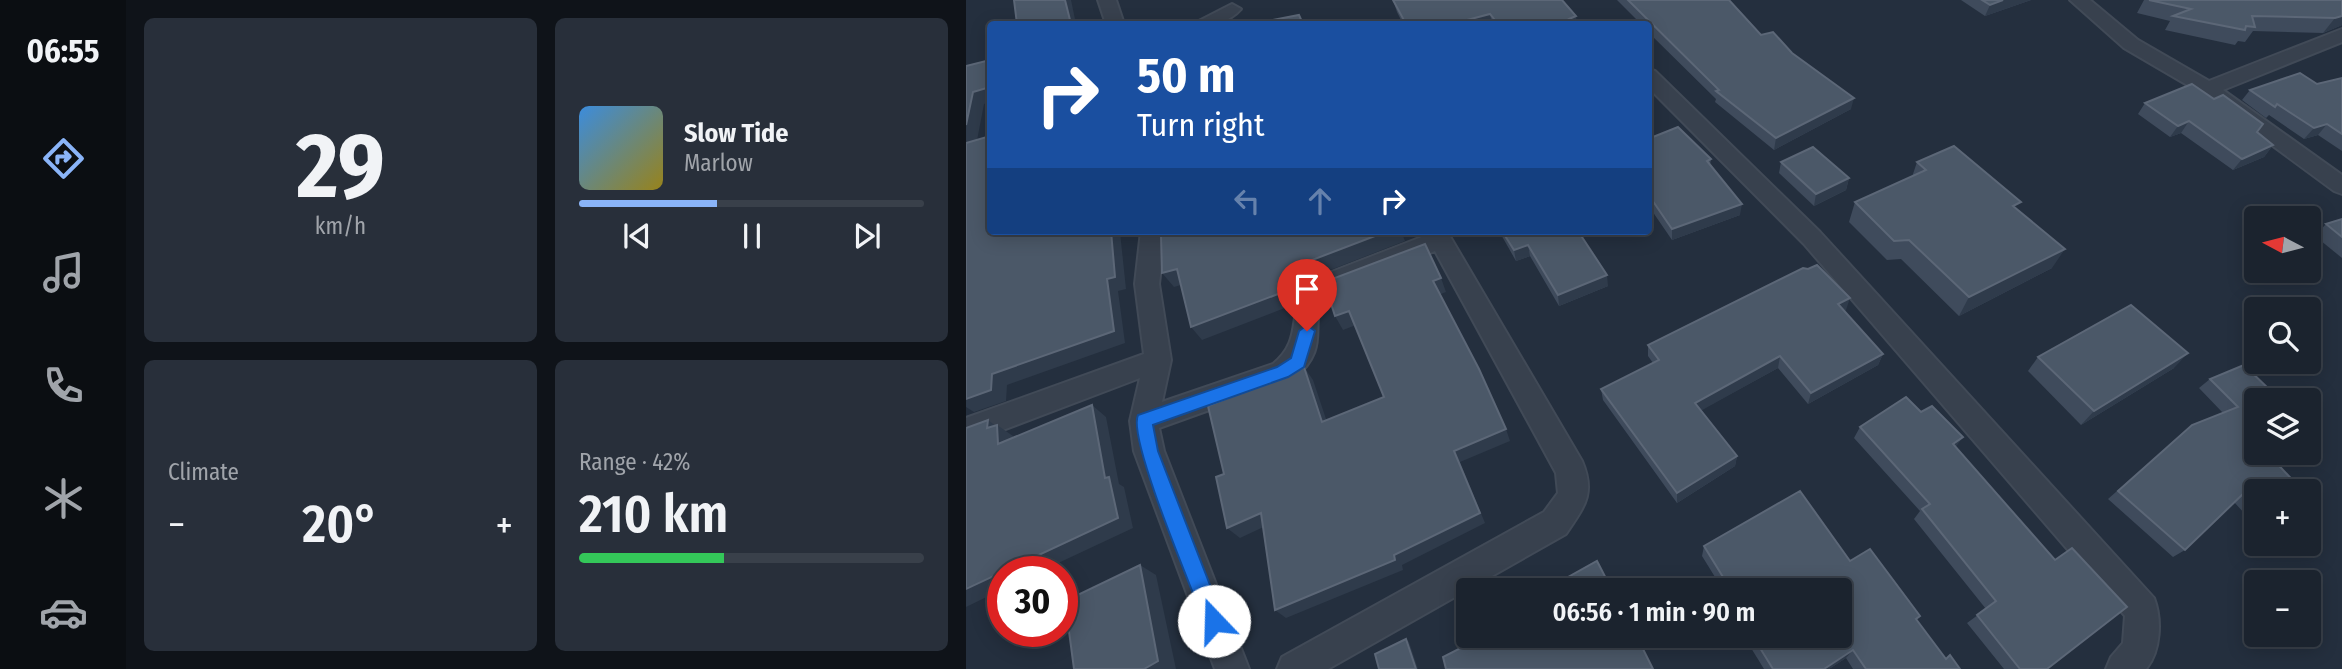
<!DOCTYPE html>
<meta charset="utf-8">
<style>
body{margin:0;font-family:"Fira Sans Condensed",sans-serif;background:#282f3a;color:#f1f3f6;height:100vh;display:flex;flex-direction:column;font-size:26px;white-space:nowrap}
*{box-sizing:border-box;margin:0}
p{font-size:23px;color:#a0a4aa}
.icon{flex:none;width:38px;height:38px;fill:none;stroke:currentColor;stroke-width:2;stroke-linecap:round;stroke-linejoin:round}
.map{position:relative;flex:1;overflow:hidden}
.drawer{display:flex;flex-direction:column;gap:18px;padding:18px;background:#0f1319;width:840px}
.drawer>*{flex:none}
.guide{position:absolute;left:21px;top:21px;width:665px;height:214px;border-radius:7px;box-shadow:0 4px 18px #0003,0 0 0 2px #39404a;background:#1a4fa0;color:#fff;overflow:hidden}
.needle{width:46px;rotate:277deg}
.buttons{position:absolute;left:1278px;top:206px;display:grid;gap:14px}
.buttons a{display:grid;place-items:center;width:77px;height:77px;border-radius:7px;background:#1b232e;box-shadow:0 4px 18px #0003,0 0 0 2px #39404a;font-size:35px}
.speed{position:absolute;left:21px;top:556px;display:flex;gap:14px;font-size:35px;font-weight:700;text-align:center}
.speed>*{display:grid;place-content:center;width:91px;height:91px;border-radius:50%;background:#1b232e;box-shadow:0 4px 18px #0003,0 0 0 2px #39404a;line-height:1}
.speed .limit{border:10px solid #d22;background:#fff;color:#111}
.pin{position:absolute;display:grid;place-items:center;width:60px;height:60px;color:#fff;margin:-72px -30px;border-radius:50% 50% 50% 0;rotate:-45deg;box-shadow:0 0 7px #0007}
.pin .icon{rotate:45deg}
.me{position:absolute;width:77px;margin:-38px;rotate:339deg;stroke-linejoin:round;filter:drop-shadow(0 0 5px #0008)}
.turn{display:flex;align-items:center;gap:24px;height:147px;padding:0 35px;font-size:32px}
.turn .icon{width:91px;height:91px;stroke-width:2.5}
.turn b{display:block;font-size:49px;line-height:60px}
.lanes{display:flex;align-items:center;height:66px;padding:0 35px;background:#0003;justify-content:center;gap:35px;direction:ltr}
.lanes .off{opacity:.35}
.big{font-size:52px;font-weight:600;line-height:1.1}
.drawer .widget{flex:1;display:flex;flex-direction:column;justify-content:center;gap:10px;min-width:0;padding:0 24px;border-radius:10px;background:#282f3a}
.drawer .dial{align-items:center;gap:0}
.dial b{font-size:91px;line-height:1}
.song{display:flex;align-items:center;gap:21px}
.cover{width:84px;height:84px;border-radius:10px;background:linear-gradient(135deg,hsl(210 70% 55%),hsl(50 70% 35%))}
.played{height:7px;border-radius:4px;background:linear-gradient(90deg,#8ab4f8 40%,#39404a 40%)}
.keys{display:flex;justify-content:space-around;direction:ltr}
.heat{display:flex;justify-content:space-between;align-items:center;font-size:38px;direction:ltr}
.charge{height:10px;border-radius:5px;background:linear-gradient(90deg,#34c759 42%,#39404a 0)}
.drawer .tiles{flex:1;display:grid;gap:18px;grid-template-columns:repeat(2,1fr)}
.trip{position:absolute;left:490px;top:578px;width:396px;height:70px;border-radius:7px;background:#1b232e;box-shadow:0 4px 18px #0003,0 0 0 2px #39404a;font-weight:600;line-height:70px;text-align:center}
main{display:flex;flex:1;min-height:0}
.menu{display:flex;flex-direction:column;width:126px;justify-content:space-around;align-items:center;background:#0b0e12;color:#a0a4aa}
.menu .icon{width:49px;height:49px}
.menu .selected{color:#8ab4f8}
.menu b{font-size:32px;color:#f1f3f6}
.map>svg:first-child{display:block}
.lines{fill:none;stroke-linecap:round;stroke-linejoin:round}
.street-casing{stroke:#414a57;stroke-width:4}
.street{fill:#38414e;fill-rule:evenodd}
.wall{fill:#3f4b5c}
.shaded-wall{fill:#2f3b4b}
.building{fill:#4b5868;stroke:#5c6777;stroke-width:2}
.route{fill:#1a73e8;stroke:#114b97;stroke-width:2}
</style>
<main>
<nav class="menu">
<b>06:55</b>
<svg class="icon selected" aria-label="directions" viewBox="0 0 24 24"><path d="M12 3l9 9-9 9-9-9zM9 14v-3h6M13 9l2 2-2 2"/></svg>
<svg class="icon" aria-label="music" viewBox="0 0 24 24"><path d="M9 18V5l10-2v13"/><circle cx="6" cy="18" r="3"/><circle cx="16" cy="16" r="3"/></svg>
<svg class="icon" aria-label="phone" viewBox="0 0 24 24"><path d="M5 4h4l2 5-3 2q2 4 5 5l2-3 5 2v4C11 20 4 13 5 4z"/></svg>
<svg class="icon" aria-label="climate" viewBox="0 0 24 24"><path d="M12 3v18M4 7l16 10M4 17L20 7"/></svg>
<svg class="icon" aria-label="car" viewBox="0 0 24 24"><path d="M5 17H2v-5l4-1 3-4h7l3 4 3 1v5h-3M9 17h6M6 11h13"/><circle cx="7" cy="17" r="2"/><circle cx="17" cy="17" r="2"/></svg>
</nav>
<section class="drawer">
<div class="tiles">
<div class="widget dial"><b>29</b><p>km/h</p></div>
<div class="widget">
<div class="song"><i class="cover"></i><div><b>Slow Tide</b><p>Marlow</p></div></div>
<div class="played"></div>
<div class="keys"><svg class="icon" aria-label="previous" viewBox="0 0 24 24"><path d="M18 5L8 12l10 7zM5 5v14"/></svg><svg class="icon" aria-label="pause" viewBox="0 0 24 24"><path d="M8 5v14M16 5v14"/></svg><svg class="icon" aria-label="next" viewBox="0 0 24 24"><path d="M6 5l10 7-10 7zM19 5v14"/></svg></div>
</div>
<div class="widget"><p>Climate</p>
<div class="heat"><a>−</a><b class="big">20°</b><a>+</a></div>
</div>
<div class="widget"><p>Range · 42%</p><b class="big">210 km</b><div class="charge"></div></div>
</div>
</section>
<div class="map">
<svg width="1376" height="669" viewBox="0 0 1376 669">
<rect width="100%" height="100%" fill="#242f3e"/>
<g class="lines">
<defs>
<g id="street">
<path d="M132,0H150L158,24H140Z"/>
<path d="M1104,0H1124L1172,40L1243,81L1376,29V42L1257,90L1376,175V194L1368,191L1235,93L1158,48Z"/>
<path d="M266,4L275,9C263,23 244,26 227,24Z"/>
<path d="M682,69L689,71L854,232L1188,598C1196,619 1195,651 1180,669H1140L1145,657L1157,643L1159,616L838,244L682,87Z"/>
<path d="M175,231H199L193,284L205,360L196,402L307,364C338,339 320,313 342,281L466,233H482L616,461C630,494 618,507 600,534L362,669H311L316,657L578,512L592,493L590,473L469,251L360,295C340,325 368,345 327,380L193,428L198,451L283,669H249L168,451L164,421L174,378L0,444V418L178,354L169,284Z"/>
</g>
</defs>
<use href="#street" class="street-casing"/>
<use href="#street" class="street"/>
</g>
<g class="wall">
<path d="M427,0L611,24H437L431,12Z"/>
<path d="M651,0H763L795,35L826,53L885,109L808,150L749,102L750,99L682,32V24H675Z"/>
<path d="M995,0H1065L1019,16Z"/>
<path d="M1178,0H1376V25L1357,33L1287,31L1279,42L1272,41L1269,45L1199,30L1204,21L1171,13Z"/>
<path d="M1376,78V151L1352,135L1338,139L1303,115L1300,118L1276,100L1284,90L1351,84Z"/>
<path d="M1179,103L1291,132L1307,145L1298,157L1267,170L1215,133L1204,137L1172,114Z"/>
<path d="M682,139L745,159L744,165L774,215L706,240L682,205Z"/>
<path d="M815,162L883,178L880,190L848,206L813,173Z"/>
<path d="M951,162L1051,209L1086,268L993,316L935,259L921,260L883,222L889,202L946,177Z"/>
<path d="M1376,219V258L1349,236L1360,224Z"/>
<path d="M533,231H624V233L616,236L642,286L593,306L564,256L550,261Z"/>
<path d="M880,310L878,311L917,354L912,365L842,404L812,368L735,410L771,456L769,466L711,503L637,400L635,389L687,363L682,356V345Z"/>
<path d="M1072,357L1208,368L1115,425L1062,371Z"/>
<path d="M1244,379L1304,397L1314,453L1305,458L1290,492V509L1279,514L1268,502L1219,550L1207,557L1142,499L1226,425L1257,413L1233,388Z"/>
<path d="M955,412L990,447L1081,669H1038L1001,623L1020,609L948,519L954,511L888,438L894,427Z"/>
<path d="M738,546L884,561L951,620L980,659L994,669H887L880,658L863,669H798L777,635H873V590H757L736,556Z"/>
</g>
<g class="shaded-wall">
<path d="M99,0H105L110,24H105Z"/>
<path d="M1037,0H1065L1019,16L1024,5Z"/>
<path d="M524,14L526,24H486Z"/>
<path d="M610,16L611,24H603V19Z"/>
<path d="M1376,16V25L1357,33L1369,18Z"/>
<path d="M24,87V102L18,104L8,156L0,148V125L7,92Z"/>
<path d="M888,98L885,109L808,150L810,138Z"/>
<path d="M1223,121L1215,133L1204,137L1212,126Z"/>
<path d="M1361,124L1352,135L1338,139L1348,128Z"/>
<path d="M1307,145L1298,157L1267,170L1276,159Z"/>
<path d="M883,178L880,190L848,206L850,194Z"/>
<path d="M776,204L774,215L706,240V229Z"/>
<path d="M145,231H157L154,232L160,289L152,291L159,343L41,385L40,401L8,412L0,407V399L26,374L141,279Z"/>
<path d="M422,231H435L439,241L341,279L329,304L236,340L225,327L333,265Z"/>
<path d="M610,231H624V233L611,238Z"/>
<path d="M562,245L564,256L550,261L548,250Z"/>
<path d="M1099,249L1086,268L993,316L1003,297Z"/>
<path d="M211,269L222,283L208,287L196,273Z"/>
<path d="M641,275L642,286L593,306L592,295Z"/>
<path d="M475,278L480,292L472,295L467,281Z"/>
<path d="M884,298L880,310L868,316L872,304Z"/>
<path d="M383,311L390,325L377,330L369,316Z"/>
<path d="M1222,353L1208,368L1115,425L1128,411Z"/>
<path d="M917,354L912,365L842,404L845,393Z"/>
<path d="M814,356L812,368L729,414V403Z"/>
<path d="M338,367L347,380L365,434L356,422Z"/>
<path d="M126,405L140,417L153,484L158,487L167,528L73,572H37V589L0,607V589L139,478Z"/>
<path d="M22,420L31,427V425L47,436L49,456L32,444L21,428Z"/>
<path d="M540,429L544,441L494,462L519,523L436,565L437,570L320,618L309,610L488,451Z"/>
<path d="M997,437L989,448L987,444Z"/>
<path d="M771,456L769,466L711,503V493Z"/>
<path d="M295,513L306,523L274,538L261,528Z"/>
<path d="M174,565L190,575L210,669H178Z"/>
<path d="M440,639L443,642L452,669H450Z"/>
<path d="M887,650L880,658L863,669H858Z"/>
</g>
<g class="building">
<path d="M48,0H99L105,24H51Z"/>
<path d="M427,0H596L610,16L603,19L607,24H532L524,14L486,24H440Z"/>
<path d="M662,0H763L795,35L807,32L826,53L888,98L810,138L750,91L753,90Z"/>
<path d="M1016,0H1037L1024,5Z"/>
<path d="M1183,0H1376V16L1369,18L1286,16L1289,27L1280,26L1279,30L1207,16L1225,9Z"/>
<path d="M333,15L337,24H286Z"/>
<path d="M24,60V87L7,92L0,125V66Z"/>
<path d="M1334,73L1351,84L1376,78V134L1361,124L1348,128L1311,104L1309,107L1284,90Z"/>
<path d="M1226,84L1248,99L1257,95L1297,124L1291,132L1307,145L1276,159L1223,121L1212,126L1179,103Z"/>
<path d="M712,127L745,159L741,161L776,204L706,229L682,194V139Z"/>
<path d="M24,136V231H145L149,277L141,279L148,331L26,374L25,390L0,399V143Z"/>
<path d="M988,146L1055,202L1047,206L1099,249L1003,297L943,240L928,241L889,202L960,170L951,162Z"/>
<path d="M847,147L883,178L850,194L815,162Z"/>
<path d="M1376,219V237L1360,224Z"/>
<path d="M202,231H422L333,265L320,291L225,327L211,269L196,273L195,235L202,233Z"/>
<path d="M536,231H612L641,275L592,295L562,245L548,250Z"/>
<path d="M459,244L475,278L467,281L513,369L540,429L488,451L514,513L428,555L429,560L309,610L295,513L261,528L250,477L258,474L242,406L338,367L356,422L418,397L383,311L369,316L358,282Z"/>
<path d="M851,265L884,298L872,304L917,354L845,393L814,356L729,403L771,456L711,493L635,389L693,360L682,345L837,268L842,269Z"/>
<path d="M1165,305L1222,353L1128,411L1072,357Z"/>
<path d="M1278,365L1308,394L1303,396L1308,401H1290V453H1309L1304,456L1334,488L1325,492H1290V504L1279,492L1219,550L1152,491L1226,425L1272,407L1244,379Z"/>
<path d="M940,397L955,412L966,406L997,437L987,444L1089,560L1106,548L1161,607L1081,669H1054L1011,615L1030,601L956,509L964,504L894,427Z"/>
<path d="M126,405L139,478L143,477L152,518L0,589V428L22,420L21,428L31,425L32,444Z"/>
<path d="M834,491L884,561L904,549L954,616L950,619L980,659L984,655L994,669H900L887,650L858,669H807L786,635H873V590H765L738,546Z"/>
<path d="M631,561L646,590H579Z"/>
<path d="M174,565L192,661L178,669H108L99,601Z"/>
<path d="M520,635H670L687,669H480L477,657Z"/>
<path d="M440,639L450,669H413L409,654Z"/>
</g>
<path class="route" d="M341,325L349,331L338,367L322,377L187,425L192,451L258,621L255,628L248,631L241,628L238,621C226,589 161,437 172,415L311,367L325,358L333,331Z"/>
</svg>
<div class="buttons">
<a><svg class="needle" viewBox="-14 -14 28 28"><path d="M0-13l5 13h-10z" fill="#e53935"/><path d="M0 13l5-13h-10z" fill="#a0a4aa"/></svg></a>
<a><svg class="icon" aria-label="search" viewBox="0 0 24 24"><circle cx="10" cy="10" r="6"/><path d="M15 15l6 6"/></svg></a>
<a><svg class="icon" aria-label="layers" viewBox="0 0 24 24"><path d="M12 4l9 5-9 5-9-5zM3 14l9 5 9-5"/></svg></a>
<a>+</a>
<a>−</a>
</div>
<div class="speed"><div class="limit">30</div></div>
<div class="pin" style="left:341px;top:331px;background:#d93025"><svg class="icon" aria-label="arrive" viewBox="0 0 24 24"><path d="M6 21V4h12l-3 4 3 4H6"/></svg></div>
<svg class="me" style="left:248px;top:621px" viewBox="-20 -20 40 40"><circle r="19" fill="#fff"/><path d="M0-13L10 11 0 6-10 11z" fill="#1a73e8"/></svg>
<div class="trip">06:56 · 1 min · 90 m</div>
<div class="guide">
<div class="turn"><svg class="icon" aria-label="right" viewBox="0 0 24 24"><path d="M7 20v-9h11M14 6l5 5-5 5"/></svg><div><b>50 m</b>Turn right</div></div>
<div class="lanes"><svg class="icon off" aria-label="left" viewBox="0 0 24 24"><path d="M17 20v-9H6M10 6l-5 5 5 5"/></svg><svg class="icon off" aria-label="ahead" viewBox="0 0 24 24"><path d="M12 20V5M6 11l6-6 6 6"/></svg><svg class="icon" aria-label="right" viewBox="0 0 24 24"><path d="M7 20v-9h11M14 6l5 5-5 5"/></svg></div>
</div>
</div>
</main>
